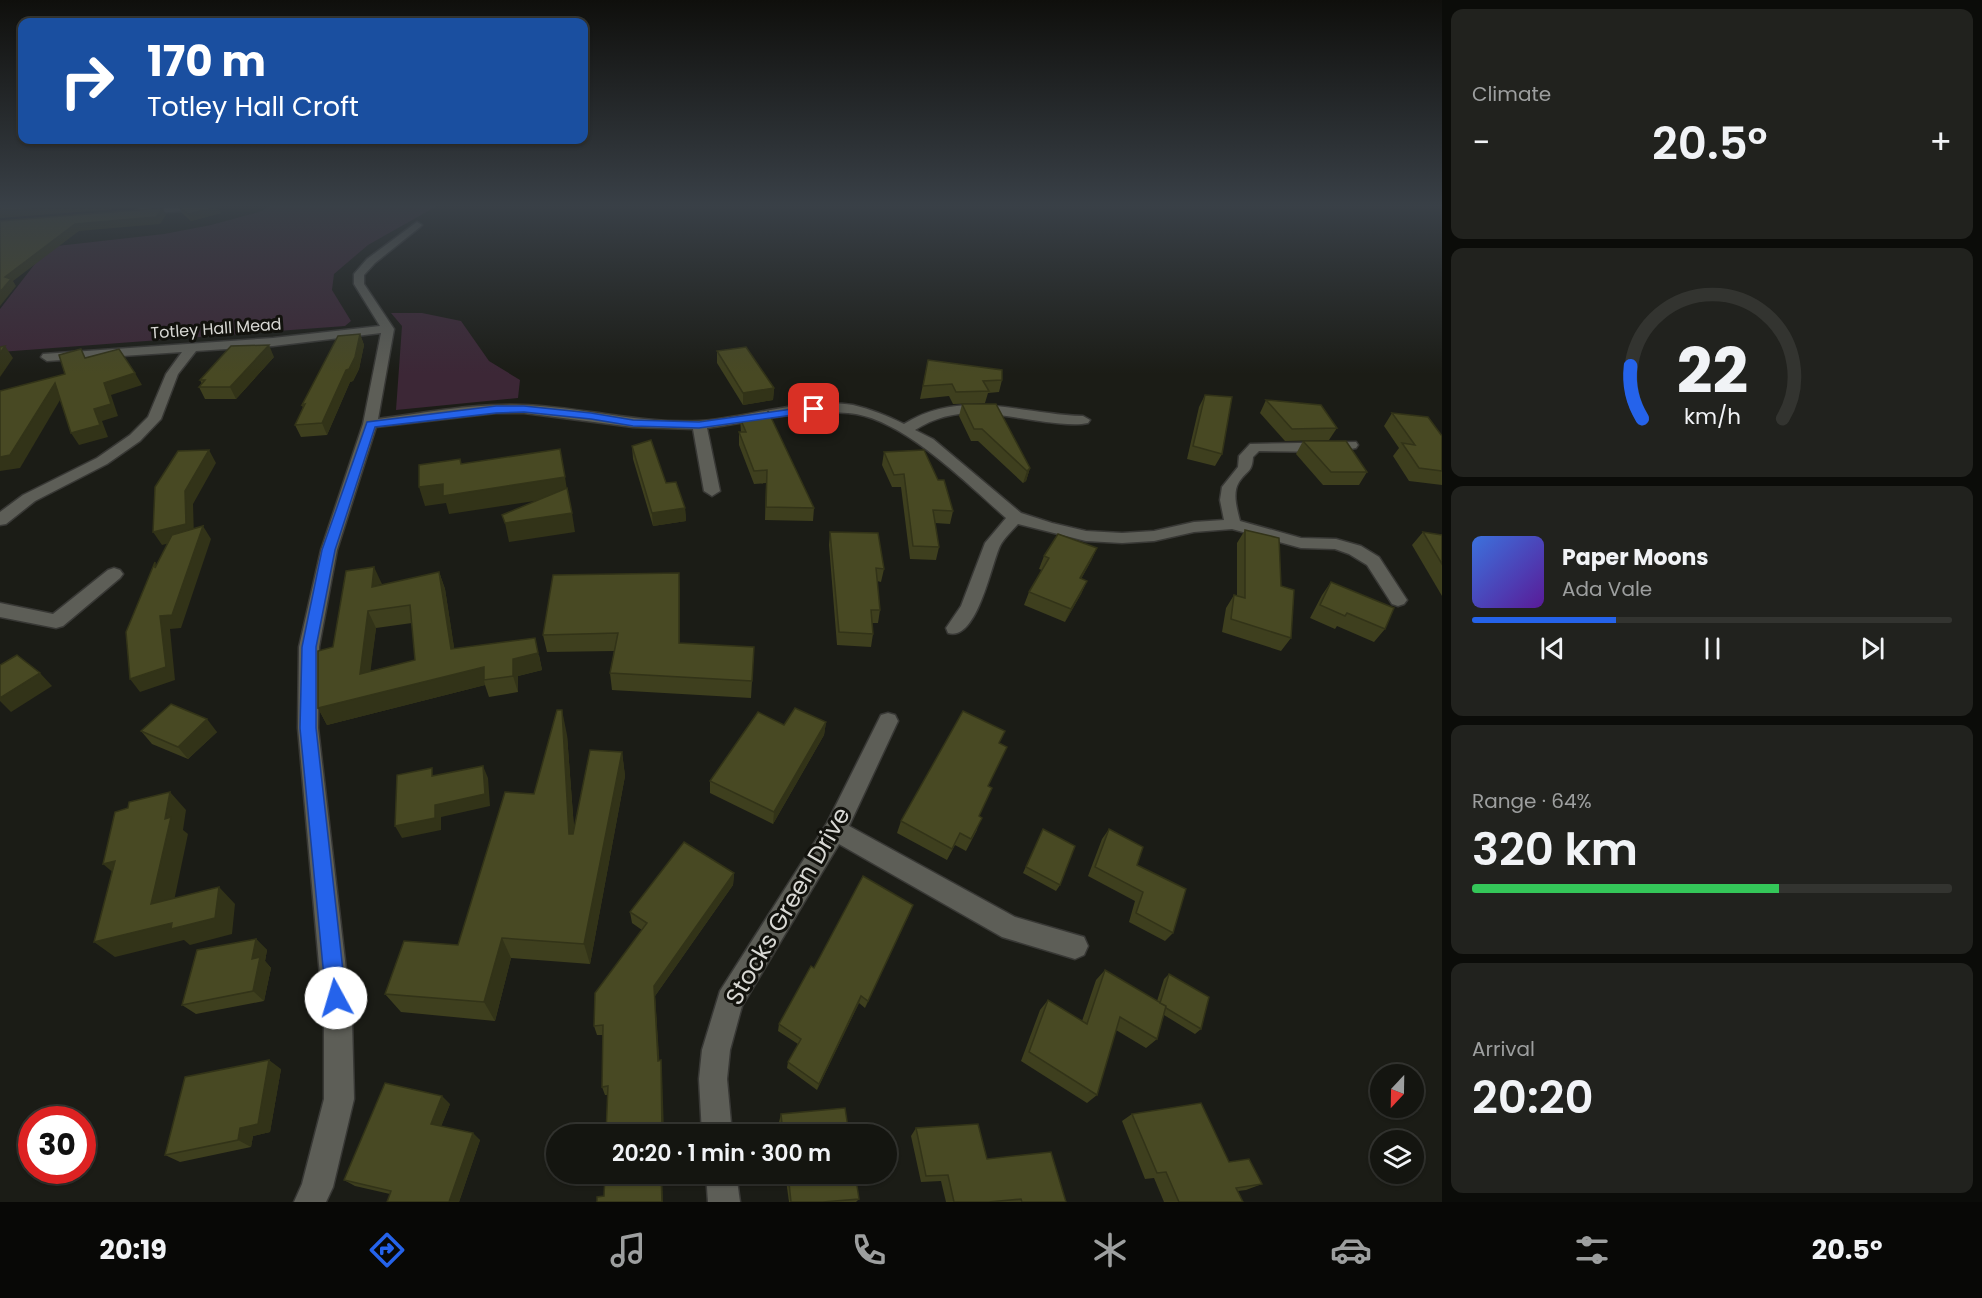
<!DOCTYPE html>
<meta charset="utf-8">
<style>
body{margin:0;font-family:Poppins,sans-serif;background:#21221e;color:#f1f3f6;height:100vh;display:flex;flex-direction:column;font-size:22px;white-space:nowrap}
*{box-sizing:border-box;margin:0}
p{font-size:20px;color:#9d9f9f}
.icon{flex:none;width:33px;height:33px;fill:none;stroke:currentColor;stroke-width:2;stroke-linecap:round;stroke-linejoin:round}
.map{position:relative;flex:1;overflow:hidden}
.details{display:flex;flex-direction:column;gap:9px;padding:9px;background:#0b0c09;width:540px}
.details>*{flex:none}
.guide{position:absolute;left:18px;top:18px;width:570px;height:126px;border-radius:12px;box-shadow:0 2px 4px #0004,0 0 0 2px #333430;background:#1a4fa0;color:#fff;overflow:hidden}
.needle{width:39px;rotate:202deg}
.tools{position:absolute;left:1370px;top:1064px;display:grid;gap:12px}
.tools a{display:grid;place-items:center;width:54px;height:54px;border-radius:50%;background:#141510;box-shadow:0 2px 4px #0004,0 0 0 2px #333430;font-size:30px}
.speed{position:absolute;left:18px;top:1106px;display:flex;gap:12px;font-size:30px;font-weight:700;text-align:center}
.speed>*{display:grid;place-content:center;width:78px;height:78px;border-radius:50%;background:#141510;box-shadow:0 2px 4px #0004,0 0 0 2px #333430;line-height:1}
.speed .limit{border:9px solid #d22;background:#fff;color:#111}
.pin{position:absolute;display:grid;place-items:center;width:51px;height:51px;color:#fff;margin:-26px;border-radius:12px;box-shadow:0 3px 9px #0006}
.me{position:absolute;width:66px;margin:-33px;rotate:354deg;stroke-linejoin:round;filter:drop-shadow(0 0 4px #0008)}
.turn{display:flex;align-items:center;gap:21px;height:126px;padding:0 30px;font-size:27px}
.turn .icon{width:78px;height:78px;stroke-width:2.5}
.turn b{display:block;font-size:42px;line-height:51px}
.big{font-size:45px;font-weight:600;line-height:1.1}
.details .tile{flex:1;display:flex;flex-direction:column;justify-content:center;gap:9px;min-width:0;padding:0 21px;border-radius:12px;background:#21221e}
.details .dial{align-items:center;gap:0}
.dial svg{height:156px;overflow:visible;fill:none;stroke:#333430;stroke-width:7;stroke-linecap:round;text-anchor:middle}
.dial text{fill:#f1f3f6;stroke:none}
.song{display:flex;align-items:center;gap:18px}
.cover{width:72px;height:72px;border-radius:9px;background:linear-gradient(135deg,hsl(220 70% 55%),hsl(270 70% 35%))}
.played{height:6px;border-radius:3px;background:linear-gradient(90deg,#2563eb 30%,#333430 30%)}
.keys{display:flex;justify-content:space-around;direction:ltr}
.heat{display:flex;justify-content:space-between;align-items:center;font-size:33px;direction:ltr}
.charge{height:9px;border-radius:4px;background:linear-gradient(90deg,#34c759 64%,#333430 0)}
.trip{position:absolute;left:546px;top:1124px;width:351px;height:60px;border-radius:30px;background:#141510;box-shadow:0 2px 4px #0004,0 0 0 2px #333430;font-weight:600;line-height:60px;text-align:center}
.dock{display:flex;height:96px;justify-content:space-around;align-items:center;background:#080806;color:#9d9f9f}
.dock .icon{width:42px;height:42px}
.dock .on{color:#2563eb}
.dock b{font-size:27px;color:#f1f3f6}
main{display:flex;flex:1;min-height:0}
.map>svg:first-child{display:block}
.green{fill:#3c2736}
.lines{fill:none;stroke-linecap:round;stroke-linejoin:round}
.minor-casing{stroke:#383835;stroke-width:3}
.minor{fill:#5d5e57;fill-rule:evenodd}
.wall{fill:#3e3f1e;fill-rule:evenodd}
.shaded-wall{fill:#323318}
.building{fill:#484923;stroke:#323318;stroke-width:1.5;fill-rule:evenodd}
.route{fill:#2563eb;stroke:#184099;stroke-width:1.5}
.labels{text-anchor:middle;stroke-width:6;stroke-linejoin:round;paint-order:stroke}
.far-street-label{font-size:16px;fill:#d8d8d4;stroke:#12120d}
.near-street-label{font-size:24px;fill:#d8d8d4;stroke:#12120d}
</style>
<main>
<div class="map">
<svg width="1442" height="1202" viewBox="0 0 1442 1202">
<rect width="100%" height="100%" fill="#1b1c16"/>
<g class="green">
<path d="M269,206H437L368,245L334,274L332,290L351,321L345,326L0,352V309L48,247L164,234L211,225L262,211Z"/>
<path d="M391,313H422L461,321L489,361L520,380L518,398L396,410L402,326Z"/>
</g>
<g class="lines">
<defs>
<g id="minor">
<path d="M178,206L187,208L182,211L141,214L136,211L141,208Z"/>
<path d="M417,222L422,225L420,227L375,263L364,275V284L394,329L378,419C425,413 475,403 523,405C582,407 640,424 699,421C746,418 807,397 853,405C870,409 888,416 904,424C962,388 1020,414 1083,416L1090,420L1088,423C1075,426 1059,423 1046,422C999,416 958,402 915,430L933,439L1021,513L1052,523L1086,531L1122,533L1154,531L1194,522L1224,520L1220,500L1222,487L1238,467L1239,456L1250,444L1356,442L1358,445L1356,448L1335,452L1259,451L1253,457C1252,473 1247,470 1239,482C1232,493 1237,509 1240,521L1301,538L1336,539L1361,546L1379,557L1407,600L1404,604L1398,606L1392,604L1367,565L1349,554L1335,549L1301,548L1232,529L1194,532L1154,541L1122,543L1086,541L1018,524C1013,530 1004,538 1000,546C991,565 977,642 948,633L946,628L961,606L985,543L1006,518C966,483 902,417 848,413C801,409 752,422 707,428L720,491L712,496L704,491L693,429L633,427L524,413H496L376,427L337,550L319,647L318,728L352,1021L354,1099L333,1187L326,1202H294L302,1184L324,1099V1021L298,728L299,647L321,550L363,424L381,333L273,346L196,351L178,374L161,419L140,441L107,464L35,501L6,524L0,525V512L23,495L97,458L130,435L148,417L166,374L182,352L47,361L41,357L43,354L273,338L380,326L354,284V274L367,259Z"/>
<path d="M114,568L120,570L123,574L120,578L63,626L56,628L0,617V603L53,614L108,570Z"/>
<path d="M888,713L895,715L898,721L849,826L1015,917L1084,937L1088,946L1084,955L1075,959L1002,937L839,844L742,1006L730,1050L727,1079L732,1134H702L699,1079L702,1050L720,991L827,823L881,715Z"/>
<path d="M706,1173H736L740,1202H708Z"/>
</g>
</defs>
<use href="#minor" class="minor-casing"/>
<use href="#minor" class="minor"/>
</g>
<g class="wall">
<path d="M179,207L221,213L191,221L182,213Z"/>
<path d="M360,334L364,345L359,369L353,381L350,382L327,435L301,437L295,425L303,408L302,405Z"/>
<path d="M717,351L774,388L773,400L743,405L717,363Z"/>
<path d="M274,357L236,399H205L199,387L202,384L200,380Z"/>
<path d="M928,360L1002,380L999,392L988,393L985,403L953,404L949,396L920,399Z"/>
<path d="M1205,395L1222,454L1215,466L1187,459L1199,407Z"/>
<path d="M1266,400L1337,428L1329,440L1285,441L1260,413Z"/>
<path d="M962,404L1030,468L1026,481L1023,483L978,441H971L959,416Z"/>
<path d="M1392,413L1442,436V485L1409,481L1393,456L1399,448L1384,426Z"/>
<path d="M740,418L814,508L813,521L765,520L766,483L754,484L739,445V432H741Z"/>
<path d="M1303,441L1367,472L1359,485H1323L1296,454Z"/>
<path d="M632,446L666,483L685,508L686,521L653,526L633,459Z"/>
<path d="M884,452L953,511L950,524L935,523L939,547L936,560L910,559L901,487H892L882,465Z"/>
<path d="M1245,530L1281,586L1291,638L1281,651L1222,632L1226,608L1234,595L1237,596V543Z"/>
<path d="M830,532L884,569L881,582L877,581L880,610L878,623H872L873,634L871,647L837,645L829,545Z"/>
<path d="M1423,532L1442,535V596L1412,545Z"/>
<path d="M1097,548L1091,561L1081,579L1087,581L1081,594L1065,622L1024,605L1029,592L1042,570L1039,569L1044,556Z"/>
<path d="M439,572L445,589L454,648L539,655L542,670L518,676V692L489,697L485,685L327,725L318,708L333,647L382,585ZM412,623L415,660L370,671L376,628Z"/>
<path d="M1331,582L1385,629L1374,642L1337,626L1335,629L1310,618L1322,595Z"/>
<path d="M680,590V643L754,647L751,698L612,690L610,673L614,651L547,652L543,635Z"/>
<path d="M826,722L824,735L773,824L710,793V781L784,725Z"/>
<path d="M141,731L217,732L188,759L152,744Z"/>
<path d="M567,735L574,828L622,752L625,776L590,964L511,958L495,1021L401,1012L385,994L458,945L534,794Z"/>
<path d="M1000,743L1007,747L988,786L979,816L977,830L966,851L955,845L947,860L897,833L901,821Z"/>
<path d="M1043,829L1060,885L1056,891L1023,873Z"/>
<path d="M1109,829L1137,865L1173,933L1165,941L1129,922L1135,901L1088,876L1102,839Z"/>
<path d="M734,873L733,885L655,996L659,1061L662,1069L607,1095H605L602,1087L603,1035H597L594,1026L642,930L632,923L630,912Z"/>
<path d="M913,905L865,1008L859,1003L817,1090L787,1068L788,1062L798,1044L778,1031L779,1024L814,968Z"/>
<path d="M256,939L267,950L265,961L271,968L264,1001L196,1014L182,1005Z"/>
<path d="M1105,970L1157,1001L1164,979L1169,974L1201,1029L1195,1034L1164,1015L1157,1039L1146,1048L1116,1030L1097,1095L1087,1103L1021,1061L1040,1010L1048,1000L1082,1021L1096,980Z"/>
<path d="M281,1069L270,1132L253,1136L251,1147L180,1162L165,1155Z"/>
<path d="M450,1104L441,1126L480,1140L459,1202H387L390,1194L355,1186L344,1180Z"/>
<path d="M781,1114L849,1134H781L779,1122Z"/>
<path d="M1132,1114L1229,1162L1262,1184L1246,1190L1238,1191L1243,1202H1164L1154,1178L1145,1179L1122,1121Z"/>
<path d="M916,1128L987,1159L1066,1202H946L941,1181L921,1182L911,1136Z"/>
<path d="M785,1173H855L859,1199L856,1202H789Z"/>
</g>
<g class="shaded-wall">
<path d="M70,206H156L0,218V211Z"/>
<path d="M218,207L221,213L191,221L188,214Z"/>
<path d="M163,208L166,215L160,224L79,231L13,281L16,286L0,306V292L5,277L75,224Z"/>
<path d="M360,334L364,345L359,369L353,381L350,382L327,435L322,423L346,370Z"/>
<path d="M269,345L274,357L236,399L230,387Z"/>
<path d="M5,346L13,358L0,377V353Z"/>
<path d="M135,373L142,385L111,395L118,416L102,421L108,437L79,445L71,433L94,409L104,383Z"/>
<path d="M55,383L63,395L20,468L0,471V457Z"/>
<path d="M774,388L773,400L743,405V393Z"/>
<path d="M209,450L216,463L193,504L194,537L162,545L153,532L185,491Z"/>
<path d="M1030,468L1026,481L1023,483L1027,471Z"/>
<path d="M565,477L568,496L449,514L446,503L425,506L419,487L443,484Z"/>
<path d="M685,508L686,521L653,526L652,513Z"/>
<path d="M572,513L575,532L509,542L505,523Z"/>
<path d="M203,526L211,539L181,628L170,629L175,680L140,692L130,679Z"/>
<path d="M1097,548L1091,561L1074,591L1080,578Z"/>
<path d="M374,567L382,584L372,587Z"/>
<path d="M439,572L445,589L457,666L451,649Z"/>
<path d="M679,573L680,590V660L679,643Z"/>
<path d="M1087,581L1081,594L1065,622L1071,609Z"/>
<path d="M368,611L376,628L368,691L360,674Z"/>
<path d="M535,638L542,670L518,676V692L513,676V659Z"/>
<path d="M484,667V680L485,685L327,725L318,708Z"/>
<path d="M40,673L52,686L11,712L0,701V698Z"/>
<path d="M562,710L567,735L576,856L569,834Z"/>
<path d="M207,719L217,732L188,759L178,747Z"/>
<path d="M826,722L824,735L773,824L774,812Z"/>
<path d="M622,752L625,776L590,964L584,944Z"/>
<path d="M483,766L488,778L490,806L441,817V830L402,838L395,826L435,805Z"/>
<path d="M170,792L186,810L183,830L188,834L170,920L151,904Z"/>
<path d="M115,861L123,881L103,864Z"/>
<path d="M734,873L733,885L655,996L660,1069L658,1061L654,986Z"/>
<path d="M219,887L235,904L232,934L190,945L184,940L115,957L94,942Z"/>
<path d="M913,905L910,913L865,1008L868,1001Z"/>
<path d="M502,938L511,958L495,1021L484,1002Z"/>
<path d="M256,939L267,950L265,961L271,968L264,1001L253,991L252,959Z"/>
<path d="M861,996L859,1003L817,1090L819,1084Z"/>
<path d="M269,1060L281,1069L270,1132L253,1136L251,1147L238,1140L240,1128Z"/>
<path d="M661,1060L662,1069L664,1134H662Z"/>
<path d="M442,1096L450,1104L439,1132L431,1124Z"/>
<path d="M473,1133L480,1140L459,1202H449Z"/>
<path d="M661,1173H662L663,1202H662Z"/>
</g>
<g class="building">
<path d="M0,206H70L0,211Z"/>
<path d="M180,206H216L218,207L188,214L179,207Z"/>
<path d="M163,208L156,217L75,224L5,277L11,279L0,292V221Z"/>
<path d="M360,334L355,357L349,369L346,370L322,423L295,425L305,404L302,405L338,336Z"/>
<path d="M269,345L230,387H199L205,380H200L231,346Z"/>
<path d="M5,346L0,353V347Z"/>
<path d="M746,347L774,388L743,393L717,351Z"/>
<path d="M81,349L85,358L119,349L135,373L104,383L111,404L94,409L100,425L71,433L55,383L10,455L0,457V391L65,374L59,355Z"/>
<path d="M928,360L1002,370V380L983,381L989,391L956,392L952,384L923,386Z"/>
<path d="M1205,395L1232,397L1222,454L1193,446Z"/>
<path d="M1266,400L1321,405L1337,428L1292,429Z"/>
<path d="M962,404H996L1030,468L1027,471L982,429H974Z"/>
<path d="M768,411L814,508L766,507L767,470L754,471L739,432H746L740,418L768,415Z"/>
<path d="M1392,413L1428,417L1442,436V471L1419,468L1402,443L1415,445Z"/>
<path d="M651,440L666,483L676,482L685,508L652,513L632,446Z"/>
<path d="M1303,441H1346L1367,472H1331Z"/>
<path d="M560,449L565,477L443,496V484L419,487V465L460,459L461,464Z"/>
<path d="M209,450L185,491L186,524L153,532L155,487L178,451Z"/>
<path d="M924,450L938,480H944L953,511L933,510L939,547L913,546L904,474L894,475L884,452Z"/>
<path d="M567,488L572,513L505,523L502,515Z"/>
<path d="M203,526L172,615L160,616L166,667L130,679L126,632L155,562V568L172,535Z"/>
<path d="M1245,530L1279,538L1281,586L1294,590L1291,638L1231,619L1234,595L1245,598Z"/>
<path d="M830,532L878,533L884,569L876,568L880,610H871L873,634L839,632Z"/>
<path d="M1423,532L1442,535V564Z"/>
<path d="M1058,534L1097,548L1080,578L1087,581L1071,609L1029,592L1049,558L1044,556Z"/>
<path d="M374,567L372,587L439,572L451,649L535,638L538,653L513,659V676L484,680V667L318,708V651L333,647L346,571ZM410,605L415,660L360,674L368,611Z"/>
<path d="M679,573V643L754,647L752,681L610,673L618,633L543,635L553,575Z"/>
<path d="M1331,582L1394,608L1385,629L1347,613L1345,616L1320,605Z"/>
<path d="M17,655L40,673L0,698V665Z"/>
<path d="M171,704L207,719L178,747L141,731Z"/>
<path d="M795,708L826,722L774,812L710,781L758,712L784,725Z"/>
<path d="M557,710H562L569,834H573L590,750L622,752L584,944L502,938L484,1002L385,994L404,941L458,945L505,792L534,794Z"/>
<path d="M963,711L1005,731L999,743L1007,747L988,786L992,788L979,816L982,818L971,839L960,833L952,849L901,821Z"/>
<path d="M483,766L485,794L435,805V818L395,826L397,775L432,768V776Z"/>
<path d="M170,792L165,819L171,817L151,904L219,887L215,918L171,929L172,923L94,942L115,861L103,864L115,812L128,808L129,802Z"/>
<path d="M1043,829L1075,846L1060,885L1026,867Z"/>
<path d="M1109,829L1143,847L1137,865L1186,889L1173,933L1136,913L1143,892L1095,867Z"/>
<path d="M684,842L734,873L654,986L658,1061L661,1060L662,1134H606L608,1086L602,1087L603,1025L594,1026L595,993L647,923L630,912Z"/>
<path d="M863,876L913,905L868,1001L861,996L819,1084L788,1062L801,1039L779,1024L811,966L814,968Z"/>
<path d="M256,939L252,959L260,957L253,991L182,1005L197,950Z"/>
<path d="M1105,970L1166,1006L1157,1039L1120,1017L1097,1095L1029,1052L1048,1000L1087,1024Z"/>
<path d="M1169,974L1209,997L1201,1029L1166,1008V1006L1160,1003Z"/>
<path d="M269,1060L258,1124L240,1128L238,1140L165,1155L185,1077Z"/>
<path d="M385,1083L442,1096L431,1124L473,1133L449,1202H387L391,1191L344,1180Z"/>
<path d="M1201,1103L1229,1162L1249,1159L1262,1184L1236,1188L1243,1202H1179L1166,1172L1157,1173L1132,1114Z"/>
<path d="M845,1108L849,1134H783L781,1114Z"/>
<path d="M978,1124L987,1159L1051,1152L1066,1202H1022L1021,1199L989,1202H954L948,1175L926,1176L916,1128Z"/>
<path d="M605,1173H661L662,1202H597V1197L604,1196Z"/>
<path d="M788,1173H855L859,1199L823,1202H791Z"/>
</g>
<linearGradient id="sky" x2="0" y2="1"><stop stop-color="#0f0f0c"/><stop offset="0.55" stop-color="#394047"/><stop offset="1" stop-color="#394047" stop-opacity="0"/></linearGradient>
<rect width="1442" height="374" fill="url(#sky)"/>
<path class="route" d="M496,406H524L591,413L633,420L699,422L814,406L820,409L814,412L699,428L633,426L591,419L524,412L496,413L375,427L335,550L316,647V728L346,998L343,1005L336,1008L329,1005L326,998L300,728L302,647L322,550L367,422Z"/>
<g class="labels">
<g class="far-street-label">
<text transform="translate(216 328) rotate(-4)" y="6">Totley Hall Mead</text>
</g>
<g class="near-street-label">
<text transform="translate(788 906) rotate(-60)" y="8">Stocks Green Drive</text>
</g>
</g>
</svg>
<div class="tools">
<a><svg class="needle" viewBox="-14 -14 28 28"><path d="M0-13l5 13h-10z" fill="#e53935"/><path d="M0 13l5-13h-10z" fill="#9d9f9f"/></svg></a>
<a><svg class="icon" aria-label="layers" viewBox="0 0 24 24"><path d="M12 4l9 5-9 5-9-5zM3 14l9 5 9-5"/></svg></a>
</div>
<div class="speed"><div class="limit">30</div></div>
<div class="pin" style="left:814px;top:409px;background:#d93025"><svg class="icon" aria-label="arrive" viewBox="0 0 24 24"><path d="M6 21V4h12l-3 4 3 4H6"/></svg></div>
<svg class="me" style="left:336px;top:998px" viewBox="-20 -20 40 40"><circle r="19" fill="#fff"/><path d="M0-13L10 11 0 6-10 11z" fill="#2563eb"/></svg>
<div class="trip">20:20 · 1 min · 300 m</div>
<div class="guide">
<div class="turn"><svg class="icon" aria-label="right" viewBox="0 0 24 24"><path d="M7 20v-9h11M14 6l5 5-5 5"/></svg><div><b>170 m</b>Totley Hall Croft</div></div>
</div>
</div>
<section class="details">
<div class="tile"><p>Climate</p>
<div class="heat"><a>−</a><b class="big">20.5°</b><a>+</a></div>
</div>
<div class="tile dial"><svg viewBox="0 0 100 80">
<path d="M14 69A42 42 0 1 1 86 69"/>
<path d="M14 69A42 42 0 0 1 8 42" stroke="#2563eb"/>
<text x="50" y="56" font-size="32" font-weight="700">22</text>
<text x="50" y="72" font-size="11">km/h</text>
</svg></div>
<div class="tile">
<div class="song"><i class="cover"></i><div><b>Paper Moons</b><p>Ada Vale</p></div></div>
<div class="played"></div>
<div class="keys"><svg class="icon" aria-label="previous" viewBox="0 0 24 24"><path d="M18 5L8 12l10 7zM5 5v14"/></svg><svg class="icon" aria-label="pause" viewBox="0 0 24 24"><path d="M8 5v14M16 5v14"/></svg><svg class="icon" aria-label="next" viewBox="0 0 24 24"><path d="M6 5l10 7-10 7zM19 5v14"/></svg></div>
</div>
<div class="tile"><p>Range · 64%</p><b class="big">320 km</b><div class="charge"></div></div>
<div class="tile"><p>Arrival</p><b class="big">20:20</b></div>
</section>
</main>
<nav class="dock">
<b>20:19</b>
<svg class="icon on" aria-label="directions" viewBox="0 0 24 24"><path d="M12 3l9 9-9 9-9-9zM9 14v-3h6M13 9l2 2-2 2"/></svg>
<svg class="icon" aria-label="music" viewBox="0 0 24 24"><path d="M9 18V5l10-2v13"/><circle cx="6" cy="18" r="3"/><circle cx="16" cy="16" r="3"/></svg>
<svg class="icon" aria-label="phone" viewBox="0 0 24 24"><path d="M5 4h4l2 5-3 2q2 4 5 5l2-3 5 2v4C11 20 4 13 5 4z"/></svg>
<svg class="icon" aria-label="climate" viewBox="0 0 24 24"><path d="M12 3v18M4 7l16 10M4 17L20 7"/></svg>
<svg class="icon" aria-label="car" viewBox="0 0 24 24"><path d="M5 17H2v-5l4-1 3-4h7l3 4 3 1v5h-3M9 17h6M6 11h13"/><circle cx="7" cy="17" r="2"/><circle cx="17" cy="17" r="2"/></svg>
<svg class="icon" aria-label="filters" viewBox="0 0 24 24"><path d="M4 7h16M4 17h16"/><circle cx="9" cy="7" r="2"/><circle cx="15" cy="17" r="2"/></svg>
<b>20.5°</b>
</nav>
